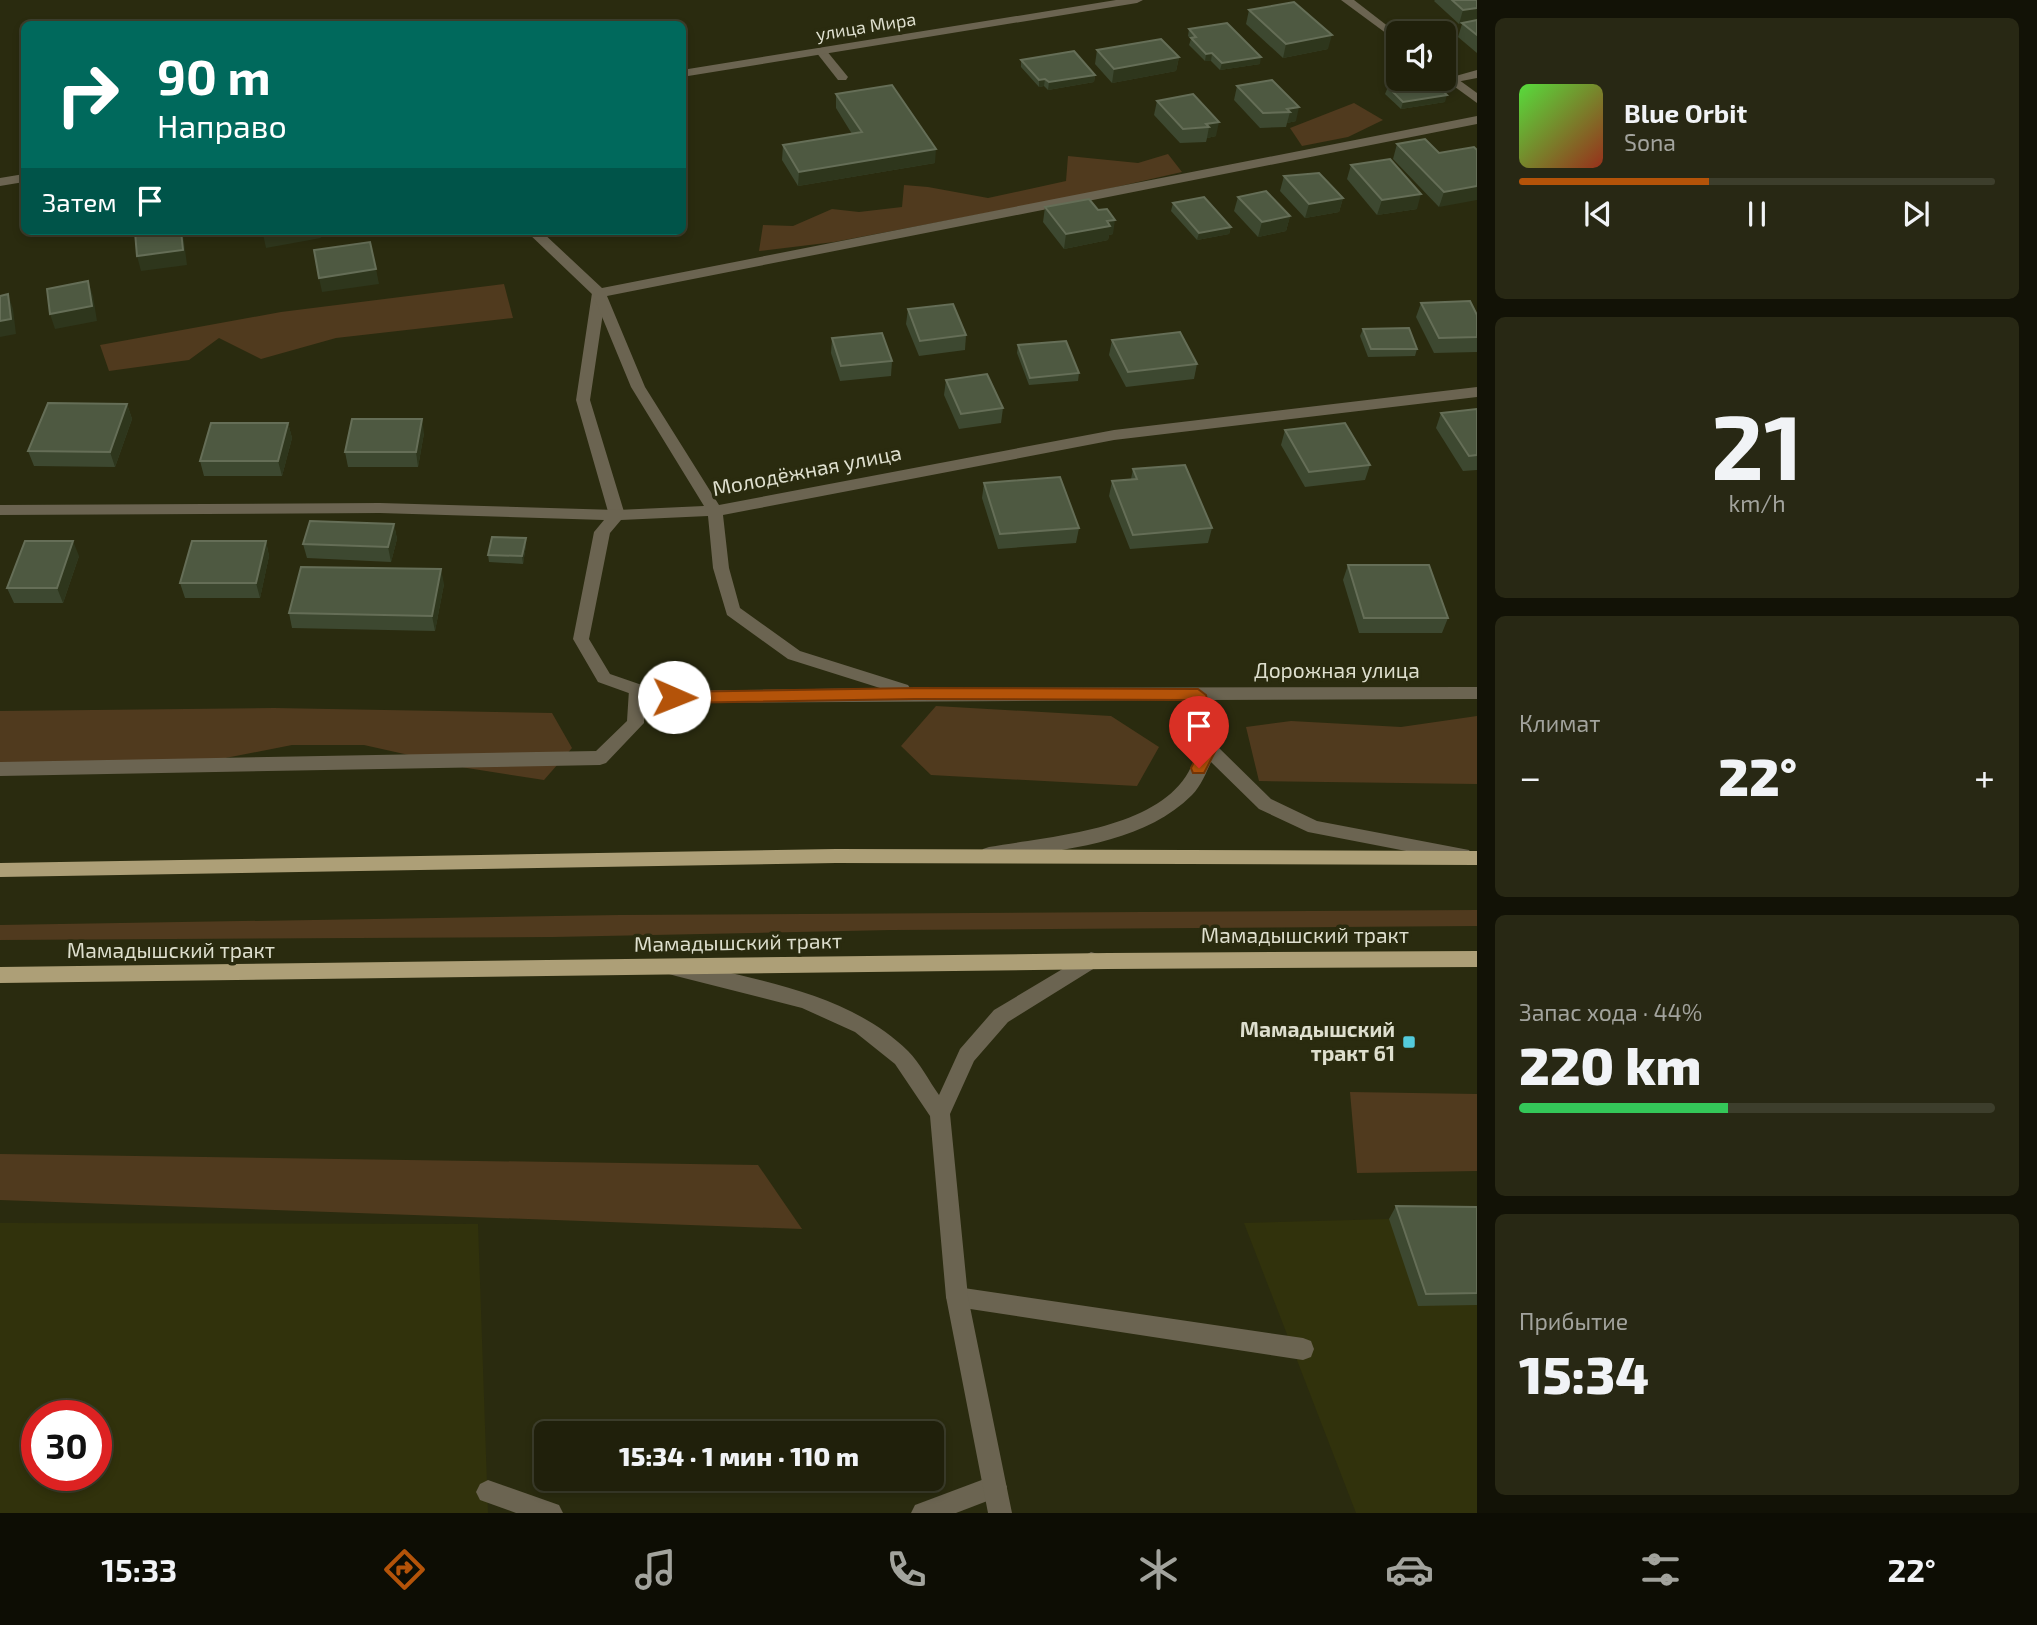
<!DOCTYPE html>
<html lang="ru">
<meta charset="utf-8">
<style>
body{margin:0;font-family:"Exo 2",sans-serif;background:#282814;color:#f1f3f6;height:100vh;display:flex;flex-direction:column;font-size:26px;white-space:nowrap}
*{box-sizing:border-box;margin:0}
p{font-size:23px;color:#a2a39d}
.icon{flex:none;width:38px;height:38px;fill:none;stroke:currentColor;stroke-width:2;stroke-linecap:round;stroke-linejoin:round}
.map{position:relative;flex:1;overflow:hidden}
.details{display:flex;flex-direction:column;gap:18px;padding:18px;background:#121206;width:560px}
.details>*{flex:none}
.guide{position:absolute;left:21px;top:21px;width:665px;height:214px;border-radius:10px;box-shadow:0 4px 10px #0003,0 0 0 2px #3d3e2c;background:#00695c;color:#fff;overflow:hidden}
.controls{position:absolute;left:1386px;top:21px;display:grid;gap:14px}
.controls a{display:grid;place-items:center;width:70px;height:70px;border-radius:10px;background:#20200b;box-shadow:0 4px 10px #0003,0 0 0 2px #3d3e2c;font-size:35px}
.speed{position:absolute;left:21px;top:1400px;display:flex;gap:14px;font-size:35px;font-weight:700;text-align:center}
.speed>*{display:grid;place-content:center;width:91px;height:91px;border-radius:50%;background:#20200b;box-shadow:0 4px 10px #0003,0 0 0 2px #3d3e2c;line-height:1}
.speed .limit{border:10px solid #d22;background:#fff;color:#111}
.pin{position:absolute;display:grid;place-items:center;width:60px;height:60px;color:#fff;margin:-72px -30px;border-radius:50% 50% 50% 0;rotate:-45deg;box-shadow:0 0 7px #0007}
.pin .icon{rotate:45deg}
.me{position:absolute;width:77px;margin:-38px;rotate:91deg;stroke-linejoin:round;filter:drop-shadow(0 0 5px #0008)}
.turn{display:flex;align-items:center;gap:24px;height:147px;padding:0 21px;font-size:32px}
.turn .icon{width:91px;height:91px;stroke-width:2.5}
.turn b{display:block;font-size:49px;line-height:60px}
.then{display:flex;align-items:center;height:66px;padding:0 21px;background:#0003;gap:14px;font-size:26px}
.big{font-size:52px;font-weight:800;line-height:1.1}
.details .card{flex:1;display:flex;flex-direction:column;justify-content:center;gap:10px;min-width:0;padding:0 24px;border-radius:10px;background:#282814}
.details .dial{align-items:center;gap:0}
.dial b{font-size:91px;line-height:1}
.song{display:flex;align-items:center;gap:21px}
.cover{width:84px;height:84px;border-radius:10px;background:linear-gradient(135deg,hsl(110 70% 55%),hsl(10 70% 35%))}
.played{height:7px;border-radius:4px;background:linear-gradient(90deg,#b45309 40%,#3d3e2c 40%)}
.keys{display:flex;justify-content:space-around;direction:ltr}
.heat{display:flex;justify-content:space-between;align-items:center;font-size:38px;direction:ltr}
.charge{height:10px;border-radius:5px;background:linear-gradient(90deg,#34c759 44%,#3d3e2c 0)}
.trip{position:absolute;left:534px;top:1421px;width:410px;height:70px;border-radius:10px;background:#20200b;box-shadow:0 4px 10px #0003,0 0 0 2px #3d3e2c;font-weight:800;line-height:70px;text-align:center}
.dock{display:flex;height:112px;justify-content:space-around;align-items:center;background:#0d0d04;color:#a2a39d}
.dock .icon{width:49px;height:49px}
.dock .selected{color:#b45309}
.dock b{font-size:32px;color:#f1f3f6}
main{display:flex;flex:1;min-height:0}
.map>svg:first-child{display:block}
.built{fill:#31320c;fill-rule:evenodd}
.green{fill:#503a1e}
.lines{fill:none;stroke-linecap:round;stroke-linejoin:round}
.service{fill:#6b6451;fill-rule:evenodd}
.minor{fill:#6b6451;fill-rule:evenodd}
.primary{fill:#ad9f77;fill-rule:evenodd}
.wall{fill:#3d4830}
.shaded-wall{fill:#2e361c}
.building{fill:#4e5941;stroke:#656e57;stroke-width:2}
.route{fill:#b45309;stroke:#753606;stroke-width:2}
.poi-dot{fill:#53cbdc;stroke:#2a2b0f;stroke-width:2.5}
.labels{text-anchor:middle;stroke-width:7;stroke-linejoin:round;paint-order:stroke}
.far-street-label{font-size:18px;fill:#dedfce;stroke:#2a2b0f}
.street-label{font-size:21px;fill:#dedfce;stroke:#2a2b0f}
.poi-label{font-size:21px;font-weight:bold;fill:#dedfce;stroke:#2a2b0f;text-anchor:end}
</style>
<main>
<div class="map">
<svg width="1477" height="1513" viewBox="0 0 1477 1513">
<rect width="100%" height="100%" fill="#2a2b0f"/>
<g class="built">
<path d="M1389,1219L1477,1220V1513H1356L1244,1223Z"/>
<path d="M0,1223L478,1224L488,1513H0ZM37,1416H96V1475H37Z"/>
</g>
<g class="green">
<path d="M1354,103L1383,120L1348,137L1302,146L1290,128Z"/>
<path d="M1168,154L1182,172L1081,195L834,242L759,251L763,225L793,226L832,209L859,212L902,207L904,185L928,187L988,198L1066,181L1068,156L1138,163Z"/>
<path d="M504,284L513,318L336,338L261,359L219,338L189,360L109,371L100,345L281,312Z"/>
<path d="M936,706L1111,716L1159,747L1137,786L931,775L901,746Z"/>
<path d="M274,708L552,713L572,748L544,780L467,768L364,745H292L195,764L0,771V711Z"/>
<path d="M1477,716V784L1259,781L1246,727L1291,721L1401,727Z"/>
<path d="M1477,910V926L891,930L553,937L0,940V925L620,915Z"/>
<path d="M1350,1092L1477,1094V1171L1357,1173Z"/>
<path d="M0,1154L758,1165L802,1229L0,1200Z"/>
</g>
<g class="lines">
<g class="service">
<path d="M818,50H826L848,77L846,80H838L816,52Z"/>
<path d="M1477,70V78L1451,83L1445,79Z"/>
<path d="M599,289L606,293L590,400L625,515L617,520L609,515L576,400L592,293Z"/>
<path d="M637,684L645,690L644,723L606,763L600,765L0,776V762L596,751L627,721L629,690Z"/>
<path d="M957,1287L1303,1338L1311,1341L1314,1349L1311,1357L1303,1360L957,1307L949,1304L946,1297L949,1290Z"/>
<path d="M995,1475L1003,1479L1007,1487L1003,1495L956,1513H911L915,1505Z"/>
<path d="M488,1480L559,1505L563,1513H516L480,1500L476,1492L480,1484Z"/>
</g>
<g class="minor">
<path d="M1116,0H1143L1137,3L682,77V70Z"/>
<path d="M1341,0H1354L1398,34V42Z"/>
<path d="M1444,69L1477,93V103L1444,79Z"/>
<path d="M1477,116V124L607,296L645,387L719,505L1114,430L1477,387V397L1114,440L723,515L729,568L740,608L800,651L908,685L910,688L1477,687V699L1207,700L1217,746L1271,799L1317,821L1469,850L1472,855L1469,860L1463,862L1308,832L1259,809L1211,762C1206,773 1201,786 1192,795C1141,846 1056,850 989,861L983,859L980,854L983,849L989,847C1050,836 1162,830 1191,767C1194,761 1200,753 1200,747C1201,733 1193,714 1190,700L674,703L637,696L598,682L573,639L594,532L604,520L380,513L0,515V505L380,503L617,510L704,506L631,387L593,295L526,231H541L602,288ZM708,516L713,568L727,615L788,659L880,688L674,691L639,684L610,674L589,639L610,533L621,520Z"/>
<path d="M24,174V182L0,186V178Z"/>
<path d="M1091,952L1098,954L1101,960L1098,966L1008,1022L974,1061L950,1114L968,1297L1012,1513H988L946,1297L930,1116L895,1064L855,1032L802,1008L676,976L669,974L666,968L669,962L676,960C754,980 848,992 908,1051C920,1063 929,1081 939,1095L960,1049L994,1010Z"/>
</g>
<g class="primary">
<path d="M836,849L1477,851V865L836,863L0,877V863Z"/>
<path d="M1477,951V967L1108,969L0,983V967L1108,953Z"/>
</g>
</g>
<g class="wall">
<path d="M1435,0H1477V53L1458,37L1462,24H1459L1434,1Z"/>
<path d="M1249,10L1328,49L1283,58L1246,24Z"/>
<path d="M1189,29L1260,64L1220,70L1211,61H1205L1189,45L1191,39L1188,36Z"/>
<path d="M1097,50L1179,57L1176,71L1112,83L1095,64Z"/>
<path d="M1021,60L1095,75L1094,82L1048,90L1044,86L1039,87L1021,67Z"/>
<path d="M1272,80L1296,121L1287,123L1286,127L1260,128L1234,100L1237,86Z"/>
<path d="M1388,87L1445,102L1401,109L1385,94Z"/>
<path d="M836,94L935,163L798,186L782,160L783,145L852,134L836,108Z"/>
<path d="M1193,94L1216,136L1207,138L1206,142L1180,143L1154,115L1157,101Z"/>
<path d="M1397,144L1439,153L1474,147L1439,207L1393,159Z"/>
<path d="M1351,165L1417,209L1377,215L1347,179Z"/>
<path d="M1284,176L1343,198L1339,212L1305,218L1280,191Z"/>
<path d="M1238,197L1290,216L1286,231L1258,237L1234,211Z"/>
<path d="M1173,203L1231,227L1229,234L1197,240L1171,211Z"/>
<path d="M1045,207L1113,234L1109,235L1108,240L1064,249L1043,222Z"/>
<path d="M1421,303L1477,315V352L1434,353L1416,317Z"/>
<path d="M908,309L966,335L965,350L919,356L906,324Z"/>
<path d="M1363,329L1417,349L1415,356L1368,357L1360,336Z"/>
<path d="M832,338L892,361L891,376L840,381L831,353Z"/>
<path d="M1112,340L1197,364L1194,379L1126,387L1109,355Z"/>
<path d="M1018,345L1079,373L1078,381L1029,385L1017,353Z"/>
<path d="M946,380L1003,408L1001,423L959,429L944,395Z"/>
<path d="M127,404L132,419L115,467L34,466L28,451Z"/>
<path d="M1477,409V470L1463,471L1436,428L1441,413Z"/>
<path d="M288,423L292,438L282,476H204L200,461Z"/>
<path d="M1285,430L1370,465L1365,480L1305,487L1281,445Z"/>
<path d="M424,433L418,467H348L345,452Z"/>
<path d="M1133,469L1212,528L1208,543L1130,549L1109,496L1112,481L1131,479Z"/>
<path d="M984,483L1079,528L1076,543L998,549L982,498Z"/>
<path d="M394,524L397,539L391,562L307,558L303,544Z"/>
<path d="M526,538V545L523,564L489,562L488,555Z"/>
<path d="M266,541L269,556L260,598H185L180,583Z"/>
<path d="M79,556L63,603H14L7,588Z"/>
<path d="M1348,565L1448,618L1442,633H1359L1343,580Z"/>
<path d="M444,584L435,631L292,628L289,613Z"/>
<path d="M1396,1206L1477,1207V1305L1418,1306L1389,1219Z"/>
</g>
<g class="shaded-wall">
<path d="M1477,8V21L1459,24L1463,10Z"/>
<path d="M1332,35L1328,49L1283,58L1286,44Z"/>
<path d="M1212,53L1211,61H1205L1206,54Z"/>
<path d="M1179,57L1176,71L1112,83L1114,69Z"/>
<path d="M1261,57L1260,64L1220,70L1222,63Z"/>
<path d="M1095,75L1094,82L1048,90L1049,82Z"/>
<path d="M1045,79L1044,86L1039,87V80Z"/>
<path d="M1447,95L1445,102L1401,109L1403,102Z"/>
<path d="M1299,107L1296,121L1287,123L1290,112L1287,109Z"/>
<path d="M1219,122L1216,136L1207,138L1209,127L1206,124Z"/>
<path d="M936,149L935,163L798,186L799,172Z"/>
<path d="M1477,186V200L1439,207L1444,192Z"/>
<path d="M1421,194L1417,209L1377,215L1382,200Z"/>
<path d="M1343,198L1339,212L1305,218L1309,204Z"/>
<path d="M1290,216L1286,231L1258,237L1262,222Z"/>
<path d="M1115,220L1113,234L1109,235L1108,240L1064,249L1066,234Z"/>
<path d="M1231,227L1229,234L1197,240L1199,233Z"/>
<path d="M182,231L184,241L187,265L141,271L137,256Z"/>
<path d="M277,231H320L321,238L266,248L263,234Z"/>
<path d="M376,269L379,284L322,292L319,278Z"/>
<path d="M88,281L93,296L97,321L55,329L50,314Z"/>
<path d="M8,294L13,309L16,334L0,337V321Z"/>
<path d="M127,404L132,419L115,467L110,452Z"/>
<path d="M422,419L424,433L418,467L416,452Z"/>
<path d="M288,423L292,438L282,476L278,461Z"/>
<path d="M394,524L397,539L391,562L388,547Z"/>
<path d="M526,538V545L523,564L522,556Z"/>
<path d="M73,541L79,556L63,603L57,588Z"/>
<path d="M266,541L269,556L260,598L256,583Z"/>
<path d="M441,569L444,584L435,631L432,616Z"/>
</g>
<g class="building">
<path d="M1452,0H1477V8L1463,10Z"/>
<path d="M1294,2L1332,35L1286,44L1249,10Z"/>
<path d="M1477,20V35L1462,23Z"/>
<path d="M1227,23L1261,57L1222,63L1212,53L1206,54L1191,38L1196,37L1189,29Z"/>
<path d="M1161,39L1179,57L1114,69L1097,50Z"/>
<path d="M1074,51L1095,75L1049,82L1045,79L1039,80L1021,60Z"/>
<path d="M1272,80L1299,107L1287,109L1290,112L1263,113L1237,86Z"/>
<path d="M1432,80L1447,95L1403,102L1388,87Z"/>
<path d="M892,85L936,149L799,172L783,145L862,132L836,94Z"/>
<path d="M1193,94L1219,122L1206,124L1209,127L1183,129L1157,101Z"/>
<path d="M1425,139L1439,153L1474,147L1477,150V186L1444,192L1397,144Z"/>
<path d="M1390,159L1421,194L1382,200L1351,165Z"/>
<path d="M1319,173L1343,198L1309,204L1284,176Z"/>
<path d="M1266,191L1290,216L1262,222L1238,197Z"/>
<path d="M1204,197L1231,227L1199,233L1173,203Z"/>
<path d="M1089,199L1098,210L1107,209L1115,220L1107,221L1110,226L1066,234L1045,207Z"/>
<path d="M144,231H181L183,250L137,256L135,232Z"/>
<path d="M262,231H277L263,234Z"/>
<path d="M370,242L376,269L319,278L314,250Z"/>
<path d="M88,281L92,306L50,314L47,289Z"/>
<path d="M8,294L11,319L0,321V296Z"/>
<path d="M1470,301L1477,315V337L1439,338L1421,303Z"/>
<path d="M953,304L966,335L920,341L908,309Z"/>
<path d="M1409,328L1417,349H1371L1363,329Z"/>
<path d="M1180,332L1197,364L1128,372L1112,340Z"/>
<path d="M882,333L892,361L841,366L832,338Z"/>
<path d="M1066,341L1079,373L1030,378L1018,345Z"/>
<path d="M987,374L1003,408L961,414L946,380Z"/>
<path d="M48,403L127,404L110,452L28,451Z"/>
<path d="M1477,409V455L1469,456L1441,413Z"/>
<path d="M352,419H422L416,452H345Z"/>
<path d="M211,423H288L278,461H200Z"/>
<path d="M1345,423L1370,465L1309,472L1285,430Z"/>
<path d="M1185,465L1212,528L1133,535L1112,481L1137,479L1133,469Z"/>
<path d="M1060,477L1079,528L1000,534L984,483Z"/>
<path d="M310,521L394,524L388,547L303,544Z"/>
<path d="M492,537L526,538L522,556L488,555Z"/>
<path d="M25,541H73L57,588H7Z"/>
<path d="M192,541H266L256,583H180Z"/>
<path d="M1348,565H1429L1448,618H1364Z"/>
<path d="M301,567L441,569L432,616L289,613Z"/>
<path d="M1396,1206L1477,1207V1293L1426,1294Z"/>
</g>
<path class="route" d="M915,688L1198,689L1206,695L1217,748L1204,773H1193L1191,768L1201,748L1191,700L915,699L674,703L666,697L674,692Z"/>
<rect class="poi-dot" x="1402" y="1035" width="14" height="14" rx="3.5"/>
<g class="labels">
<g class="far-street-label">
<text transform="translate(866 27) rotate(-9)" y="6">улица Мира</text>
</g>
<g class="street-label">
<text transform="translate(807 471) rotate(-11)" y="7">Молодёжная улица</text>
<text x="1337" y="678">Дорожная улица</text>
<text x="1305" y="943">Мамадышский тракт</text>
<text transform="translate(738 943) rotate(-1)" y="7">Мамадышский тракт</text>
<text x="171" y="958">Мамадышский тракт</text>
</g>
<g class="poi-label">
<text x="1395" y="1037">Мамадышский<tspan x="1395" dy="24">тракт 61</tspan></text>
</g>
</g>
</svg>
<div class="controls">
<a><svg class="icon" aria-label="sound" viewBox="0 0 24 24"><path d="M4 9h4l5-4v14l-5-4H4zM17 9q2 3 0 6"/></svg></a>
</div>
<div class="speed"><div class="limit">30</div></div>
<div class="pin" style="left:1199px;top:768px;background:#d93025"><svg class="icon" aria-label="arrive" viewBox="0 0 24 24"><path d="M6 21V4h12l-3 4 3 4H6"/></svg></div>
<svg class="me" style="left:674px;top:697px" viewBox="-20 -20 40 40"><circle r="19" fill="#fff"/><path d="M0-13L10 11 0 6-10 11z" fill="#b45309"/></svg>
<div class="trip">15:34 · 1 мин · 110 m</div>
<div class="guide">
<div class="turn"><svg class="icon" aria-label="right" viewBox="0 0 24 24"><path d="M7 20v-9h11M14 6l5 5-5 5"/></svg><div><b>90 m</b>Направо</div></div>
<div class="then">Затем<svg class="icon" aria-label="arrive" viewBox="0 0 24 24"><path d="M6 21V4h12l-3 4 3 4H6"/></svg></div>
</div>
</div>
<section class="details">
<div class="card">
<div class="song"><i class="cover"></i><div><b>Blue Orbit</b><p>Sona</p></div></div>
<div class="played"></div>
<div class="keys"><svg class="icon" aria-label="previous" viewBox="0 0 24 24"><path d="M18 5L8 12l10 7zM5 5v14"/></svg><svg class="icon" aria-label="pause" viewBox="0 0 24 24"><path d="M8 5v14M16 5v14"/></svg><svg class="icon" aria-label="next" viewBox="0 0 24 24"><path d="M6 5l10 7-10 7zM19 5v14"/></svg></div>
</div>
<div class="card dial"><b>21</b><p>km/h</p></div>
<div class="card"><p>Климат</p>
<div class="heat"><a>−</a><b class="big">22°</b><a>+</a></div>
</div>
<div class="card"><p>Запас хода · 44%</p><b class="big">220 km</b><div class="charge"></div></div>
<div class="card"><p>Прибытие</p><b class="big">15:34</b></div>
</section>
</main>
<nav class="dock">
<b>15:33</b>
<svg class="icon selected" aria-label="directions" viewBox="0 0 24 24"><path d="M12 3l9 9-9 9-9-9zM9 14v-3h6M13 9l2 2-2 2"/></svg>
<svg class="icon" aria-label="music" viewBox="0 0 24 24"><path d="M9 18V5l10-2v13"/><circle cx="6" cy="18" r="3"/><circle cx="16" cy="16" r="3"/></svg>
<svg class="icon" aria-label="phone" viewBox="0 0 24 24"><path d="M5 4h4l2 5-3 2q2 4 5 5l2-3 5 2v4C11 20 4 13 5 4z"/></svg>
<svg class="icon" aria-label="climate" viewBox="0 0 24 24"><path d="M12 3v18M4 7l16 10M4 17L20 7"/></svg>
<svg class="icon" aria-label="car" viewBox="0 0 24 24"><path d="M5 17H2v-5l4-1 3-4h7l3 4 3 1v5h-3M9 17h6M6 11h13"/><circle cx="7" cy="17" r="2"/><circle cx="17" cy="17" r="2"/></svg>
<svg class="icon" aria-label="filters" viewBox="0 0 24 24"><path d="M4 7h16M4 17h16"/><circle cx="9" cy="7" r="2"/><circle cx="15" cy="17" r="2"/></svg>
<b>22°</b>
</nav>
